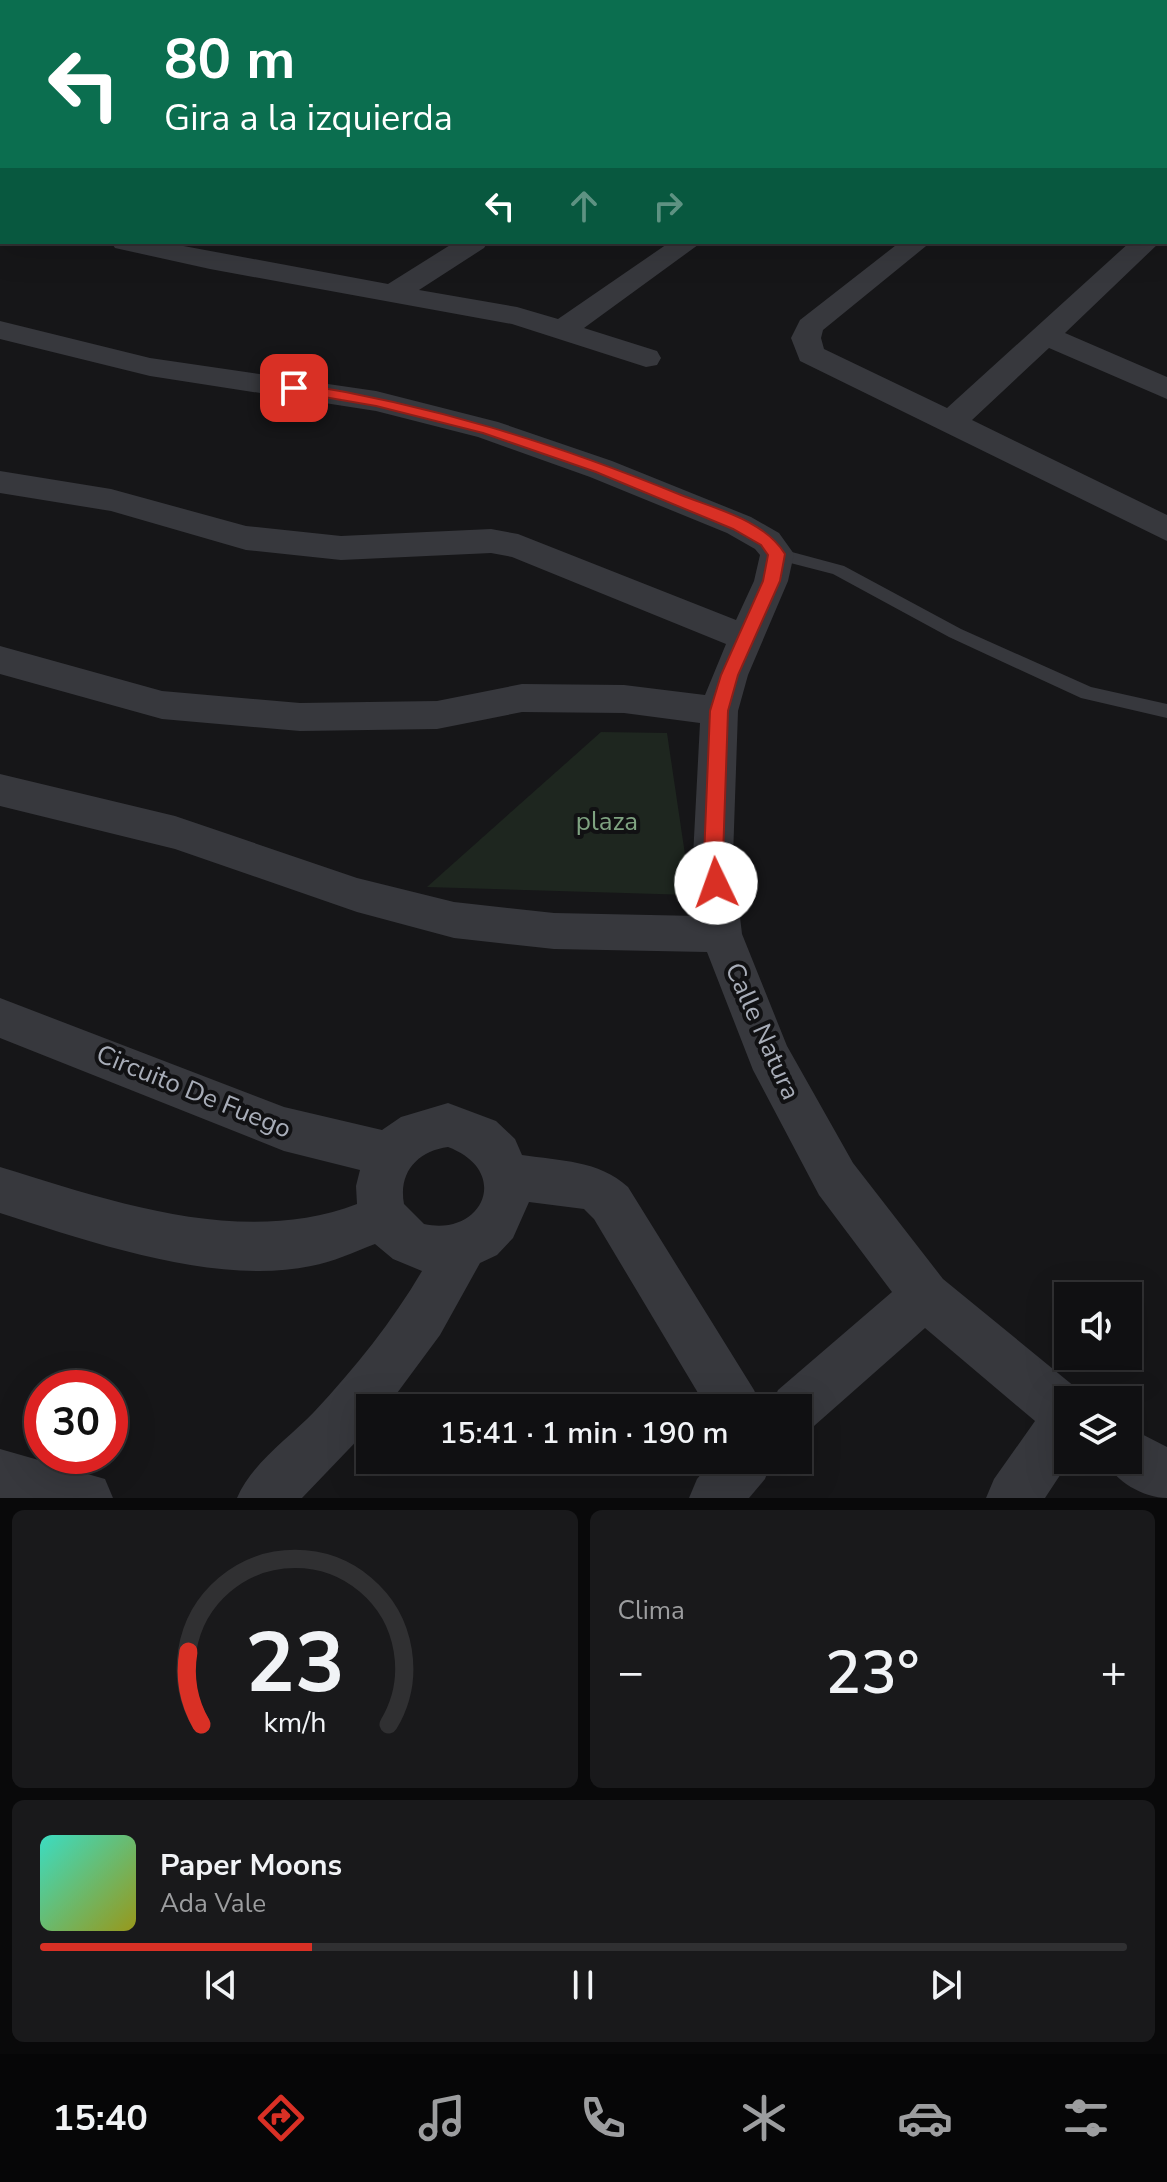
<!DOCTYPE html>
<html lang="es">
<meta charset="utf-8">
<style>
body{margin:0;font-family:"Nunito Sans",sans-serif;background:#19191b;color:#f1f3f6;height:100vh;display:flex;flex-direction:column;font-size:30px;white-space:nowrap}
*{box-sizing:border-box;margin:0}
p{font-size:26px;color:#9c9d9f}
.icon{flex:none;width:44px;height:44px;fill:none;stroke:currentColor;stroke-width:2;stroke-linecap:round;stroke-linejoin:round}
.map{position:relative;height:1498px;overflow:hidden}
.drawer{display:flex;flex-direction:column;gap:12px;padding:12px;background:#09090a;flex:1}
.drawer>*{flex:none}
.hud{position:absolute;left:0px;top:0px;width:1168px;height:244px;box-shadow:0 8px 32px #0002,0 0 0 2px #303032;background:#0b6e4f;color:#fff;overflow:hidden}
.buttons{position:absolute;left:1054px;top:1282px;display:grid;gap:16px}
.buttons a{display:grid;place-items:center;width:88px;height:88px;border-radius:0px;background:#101012;box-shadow:0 8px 32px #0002,0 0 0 2px #303032;font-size:40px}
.speed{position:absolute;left:24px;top:1370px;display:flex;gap:16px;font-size:40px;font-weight:700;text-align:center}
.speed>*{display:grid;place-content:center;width:104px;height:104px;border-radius:50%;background:#101012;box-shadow:0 8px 32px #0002,0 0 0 2px #303032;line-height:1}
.speed .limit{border:12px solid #d22;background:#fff;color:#111}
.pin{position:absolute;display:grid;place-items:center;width:68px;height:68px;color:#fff;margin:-34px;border-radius:16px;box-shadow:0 4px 12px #0006}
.me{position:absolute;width:88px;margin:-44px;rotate:357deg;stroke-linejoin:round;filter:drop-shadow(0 0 6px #0008)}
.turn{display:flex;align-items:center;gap:28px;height:168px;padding:0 32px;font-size:36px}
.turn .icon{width:104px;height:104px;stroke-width:2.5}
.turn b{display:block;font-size:56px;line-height:68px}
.lanes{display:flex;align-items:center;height:76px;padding:0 32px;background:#0003;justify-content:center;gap:40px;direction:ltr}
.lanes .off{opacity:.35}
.big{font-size:60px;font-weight:600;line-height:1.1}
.drawer .tile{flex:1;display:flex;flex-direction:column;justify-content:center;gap:12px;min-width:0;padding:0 28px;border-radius:12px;background:#19191b}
.drawer .dial{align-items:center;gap:0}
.dial svg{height:208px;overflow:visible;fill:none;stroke:#303032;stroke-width:7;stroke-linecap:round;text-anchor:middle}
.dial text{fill:#f1f3f6;stroke:none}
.song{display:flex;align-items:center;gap:24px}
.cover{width:96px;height:96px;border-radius:12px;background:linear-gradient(135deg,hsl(170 70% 55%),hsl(60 70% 35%))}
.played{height:8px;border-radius:4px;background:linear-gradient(90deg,#d93025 25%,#303032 25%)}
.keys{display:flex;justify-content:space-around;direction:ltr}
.heat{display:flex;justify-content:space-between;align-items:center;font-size:44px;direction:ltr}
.drawer .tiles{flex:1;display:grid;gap:12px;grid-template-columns:1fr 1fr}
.tile:last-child{grid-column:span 2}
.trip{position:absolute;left:356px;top:1394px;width:456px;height:80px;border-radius:0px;background:#101012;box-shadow:0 8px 32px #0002,0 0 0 2px #303032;font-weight:600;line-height:80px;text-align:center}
.tab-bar{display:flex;height:128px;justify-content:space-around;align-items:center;background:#060607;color:#9c9d9f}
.tab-bar .icon{width:56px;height:56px}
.tab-bar .selected{color:#d93025}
.tab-bar b{font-size:36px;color:#f1f3f6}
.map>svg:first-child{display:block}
.green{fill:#1e261f}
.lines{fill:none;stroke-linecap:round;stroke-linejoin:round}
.lane{fill:#37383d;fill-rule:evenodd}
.street{fill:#37383d;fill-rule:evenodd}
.route{fill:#d93025;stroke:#8d1f18;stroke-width:2}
.labels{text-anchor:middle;stroke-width:8;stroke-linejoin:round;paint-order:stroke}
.park-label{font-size:26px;fill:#7fa381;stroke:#111113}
.street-label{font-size:26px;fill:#a8adb8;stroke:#111113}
</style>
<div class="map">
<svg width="1167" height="1498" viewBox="0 0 1167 1498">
<rect width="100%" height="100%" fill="#161618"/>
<path class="green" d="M601,732L667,733L691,895L427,887Z"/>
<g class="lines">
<path class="lane" d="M777,548L844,566L961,629L1091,687L1167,704V718L1081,698L949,637L833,574L771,558L769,554L771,550Z"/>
<g class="street">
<path d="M573,0H599L600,2H574Z"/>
<path d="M781,0H808L809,2H782Z"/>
<path d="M928,0H954L955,2H929Z"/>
<path d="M1014,0H1040L1041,2H1015Z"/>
<path d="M0,40H2L0,55Z"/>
<rect x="1166" y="43" width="1" height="14"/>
<rect x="1166" y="76" width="1" height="15"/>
<path d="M2,128V144L0,145V129Z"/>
<rect x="1166" y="130" width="1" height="16"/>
<rect x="0" y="189" width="2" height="17"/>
<path d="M1167,214V231H1166V214Z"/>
<path d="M111,242H162L388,284L455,242H488L484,248L419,290L517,307L558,319L670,242H702L584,328L657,351L661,358L657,365L646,367L512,324L210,269L115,248Z"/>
<path d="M900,242H931L823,330L821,338L824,349L947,408L1130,242H1160L1065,333L1167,377V399L1049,348L972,420L1167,515V541L800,361L791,338L800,320Z"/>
<path d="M0,321L150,358L376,391L498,422L612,461L751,517L779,533L794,554L788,581L748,675L738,711L733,857L742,934L787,1046L853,1163L943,1279L1086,1396L1088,1400H1068L1070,1460L1045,1498H986L994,1479L1035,1421L925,1328L814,1426L798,1433V1408H770L778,1390L892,1292L819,1195L753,1070L707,952L554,949L454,938L357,912L175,849L0,806V774L175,816L357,878L454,902L554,913L698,916L693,857L700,723L624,713L522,712L437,729L300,731L162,719L0,674V646L162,691L300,703L437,701L522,684L624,685L705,695L726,644L512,557L491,553L341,560L246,550L111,511L0,493V471L111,489L246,526L341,536L491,529L518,534L736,620L754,581L760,555L755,549L727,533L590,477L478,437L376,411L150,376L0,339Z"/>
<path d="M0,998L284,1107L382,1130L401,1117L448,1103L496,1121L515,1139L522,1155C561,1161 598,1160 628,1187L754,1390L762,1408H707L594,1219L584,1209L529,1202L513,1238L497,1255L480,1263L440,1335L386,1408H370V1427L302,1498H237C252,1463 288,1439 314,1412C355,1368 392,1322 422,1271L393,1259L375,1244C354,1252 333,1262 311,1266C217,1286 90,1242 0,1213V1167C111,1201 242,1248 357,1204L356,1186L360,1170L284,1151L0,1038ZM448,1147C512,1171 483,1237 424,1224L404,1204C398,1172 418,1151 448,1147Z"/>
<path d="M1128,1427L1167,1447V1498C1144,1498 1114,1481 1105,1460H1128Z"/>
<path d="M0,1449L105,1479L113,1498H0Z"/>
<path d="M713,1460H772L765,1479L749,1498H689L697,1479Z"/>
</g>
</g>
<path class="route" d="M294,383C433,405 551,442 681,495C716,509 764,520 785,554L780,581L738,675L728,711L723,857L726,883L723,889L716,891L709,889L704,857L710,711L721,675L763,581L768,555L761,545L733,529L596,472L483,433L376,406L289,391V384Z"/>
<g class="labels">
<g class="park-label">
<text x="607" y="830">plaza</text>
</g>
<g class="street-label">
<text transform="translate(763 1031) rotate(66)" y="9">Calle Natura</text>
<text transform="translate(194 1091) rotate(22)" y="9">Circuito De Fuego</text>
</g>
</g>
</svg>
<div class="buttons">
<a><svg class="icon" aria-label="sound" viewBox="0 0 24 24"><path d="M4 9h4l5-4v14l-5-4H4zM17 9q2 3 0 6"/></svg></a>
<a><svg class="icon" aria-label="layers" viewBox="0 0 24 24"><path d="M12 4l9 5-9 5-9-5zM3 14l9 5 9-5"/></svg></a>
</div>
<div class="speed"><div class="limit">30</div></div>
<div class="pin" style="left:294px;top:388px;background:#d93025"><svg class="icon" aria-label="arrive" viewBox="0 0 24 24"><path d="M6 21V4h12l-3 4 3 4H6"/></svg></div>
<svg class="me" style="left:716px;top:883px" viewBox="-20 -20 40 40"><circle r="19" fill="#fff"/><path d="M0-13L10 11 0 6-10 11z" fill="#d93025"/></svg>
<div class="trip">15:41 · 1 min · 190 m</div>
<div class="hud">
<div class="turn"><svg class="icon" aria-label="left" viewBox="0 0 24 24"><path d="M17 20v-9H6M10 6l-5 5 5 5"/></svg><div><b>80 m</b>Gira a la izquierda</div></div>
<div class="lanes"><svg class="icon" aria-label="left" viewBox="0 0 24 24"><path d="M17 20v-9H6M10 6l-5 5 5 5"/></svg><svg class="icon off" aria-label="ahead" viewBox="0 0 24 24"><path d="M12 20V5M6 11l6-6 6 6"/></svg><svg class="icon off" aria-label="right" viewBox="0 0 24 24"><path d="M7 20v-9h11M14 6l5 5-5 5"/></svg></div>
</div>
</div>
<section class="drawer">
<div class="tiles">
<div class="tile dial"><svg viewBox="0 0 100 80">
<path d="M14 69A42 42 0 1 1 86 69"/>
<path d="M14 69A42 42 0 0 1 9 41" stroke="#d93025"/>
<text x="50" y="56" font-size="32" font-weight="700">23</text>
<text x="50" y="72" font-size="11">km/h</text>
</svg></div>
<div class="tile"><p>Clima</p>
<div class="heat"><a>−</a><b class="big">23°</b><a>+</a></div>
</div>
<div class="tile">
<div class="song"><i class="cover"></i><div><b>Paper Moons</b><p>Ada Vale</p></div></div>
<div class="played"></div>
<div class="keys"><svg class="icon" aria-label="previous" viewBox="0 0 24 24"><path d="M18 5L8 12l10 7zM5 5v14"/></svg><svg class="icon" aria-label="pause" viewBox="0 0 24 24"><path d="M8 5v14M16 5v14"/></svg><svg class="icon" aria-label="next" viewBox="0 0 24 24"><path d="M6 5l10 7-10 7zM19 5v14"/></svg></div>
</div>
</div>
</section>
<nav class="tab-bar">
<b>15:40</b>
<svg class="icon selected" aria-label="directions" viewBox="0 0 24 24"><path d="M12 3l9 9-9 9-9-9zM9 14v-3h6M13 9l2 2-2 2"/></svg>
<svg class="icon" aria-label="music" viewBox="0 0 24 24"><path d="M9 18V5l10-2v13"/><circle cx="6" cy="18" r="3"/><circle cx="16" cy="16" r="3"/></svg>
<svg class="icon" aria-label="phone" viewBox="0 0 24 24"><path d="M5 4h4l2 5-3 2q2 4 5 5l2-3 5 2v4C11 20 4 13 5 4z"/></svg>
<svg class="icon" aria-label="climate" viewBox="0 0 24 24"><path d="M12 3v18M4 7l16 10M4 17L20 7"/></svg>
<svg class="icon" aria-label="car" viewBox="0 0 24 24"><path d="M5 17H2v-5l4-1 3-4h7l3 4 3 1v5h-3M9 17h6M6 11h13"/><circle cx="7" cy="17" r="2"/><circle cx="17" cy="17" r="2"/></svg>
<svg class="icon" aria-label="filters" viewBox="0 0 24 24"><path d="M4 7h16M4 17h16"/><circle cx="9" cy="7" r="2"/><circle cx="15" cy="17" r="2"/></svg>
</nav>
